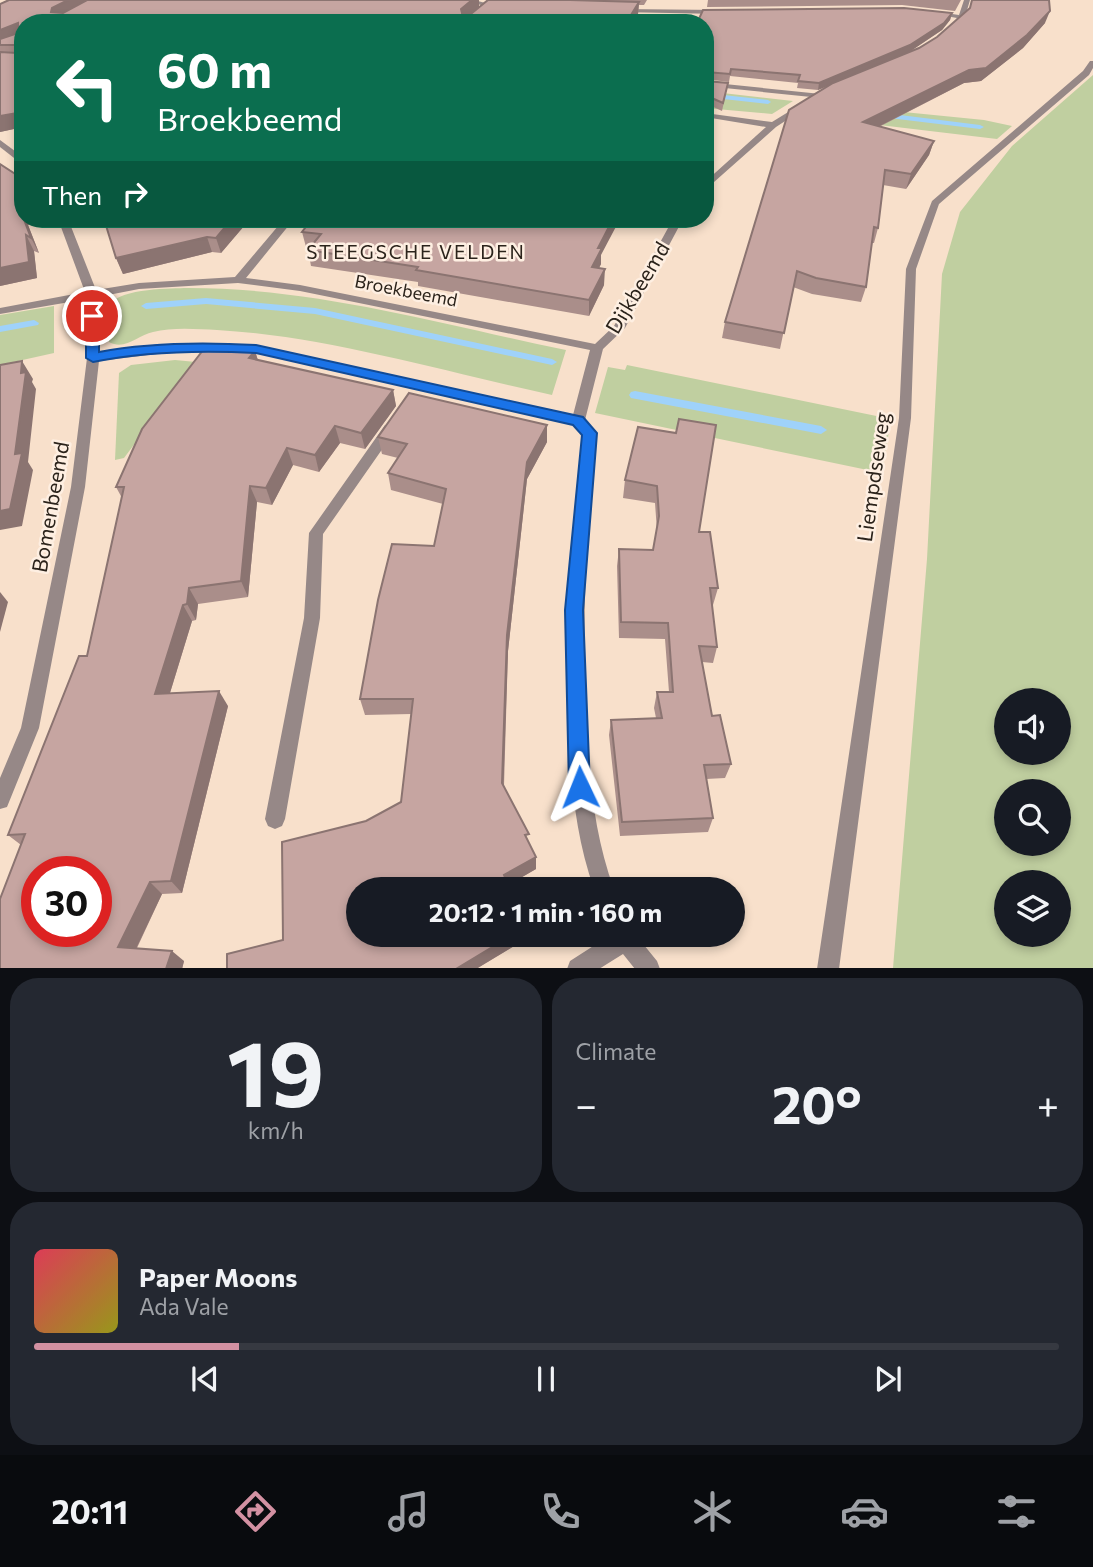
<!DOCTYPE html>
<meta charset="utf-8">
<style>
body{margin:0;font-family:Commissioner,sans-serif;background:#242831;color:#f1f3f6;height:100vh;display:flex;flex-direction:column;font-size:26px;white-space:nowrap}
*{box-sizing:border-box;margin:0}
p{font-size:23px;color:#9ea1a6}
.icon{flex:none;width:38px;height:38px;fill:none;stroke:currentColor;stroke-width:2;stroke-linecap:round;stroke-linejoin:round}
.map{position:relative;height:968px;overflow:hidden}
.sheet{display:flex;flex-direction:column;gap:10px;padding:10px;background:#0d0f14;flex:1}
.sheet>*{flex:none}
.guide{position:absolute;left:14px;top:14px;width:700px;height:214px;border-radius:28px;box-shadow:0 4px 10px #0003;background:#0b6e4f;color:#fff;overflow:hidden}
.controls{position:absolute;left:994px;top:688px;display:grid;gap:14px}
.controls a{display:grid;place-items:center;width:77px;height:77px;border-radius:50%;background:#171b24;box-shadow:0 4px 10px #0003;font-size:35px}
.speed{position:absolute;left:21px;top:856px;display:flex;gap:14px;font-size:35px;font-weight:700;text-align:center}
.speed>*{display:grid;place-content:center;width:91px;height:91px;border-radius:50%;background:#171b24;box-shadow:0 4px 10px #0003;line-height:1}
.speed .limit{border:10px solid #d22;background:#fff;color:#111}
.pin{position:absolute;display:grid;place-items:center;width:60px;height:60px;color:#fff;margin:-30px;border:4px solid #fff;border-radius:50%;box-shadow:0 2px 7px #0007}
.me{position:absolute;width:77px;margin:-38px;rotate:358deg;stroke-linejoin:round;filter:drop-shadow(0 0 5px #0008)}
.turn{display:flex;align-items:center;gap:24px;height:147px;padding:0 28px;font-size:32px}
.turn .icon{width:91px;height:91px;stroke-width:2.5}
.turn b{display:block;font-size:49px;line-height:60px}
.then{display:flex;align-items:center;height:66px;padding:0 28px;background:#0003;gap:14px;font-size:26px}
.big{font-size:52px;font-weight:700;line-height:1.1}
.sheet .tile{flex:1;display:flex;flex-direction:column;justify-content:center;gap:10px;min-width:0;padding:0 24px;border-radius:28px;background:#242831}
.sheet .dial{align-items:center;gap:0}
.dial b{font-size:91px;line-height:1}
.song{display:flex;align-items:center;gap:21px}
.cover{width:84px;height:84px;border-radius:10px;background:linear-gradient(135deg,hsl(350 70% 55%),hsl(60 70% 35%))}
.played{height:7px;border-radius:4px;background:linear-gradient(90deg,#d391a2 20%,#363941 20%)}
.keys{display:flex;justify-content:space-around;direction:ltr}
.heat{display:flex;justify-content:space-between;align-items:center;font-size:38px;direction:ltr}
.sheet .tiles{flex:1;display:grid;gap:10px;grid-template-columns:1fr 1fr}
.tile:last-child{grid-column:span 2}
.trip{position:absolute;left:346px;top:877px;width:399px;height:70px;border-radius:35px;background:#171b24;box-shadow:0 4px 10px #0003;font-weight:700;line-height:70px;text-align:center}
.tab-bar{display:flex;height:112px;justify-content:space-around;align-items:center;background:#090b0e;color:#9ea1a6}
.tab-bar .icon{width:49px;height:49px}
.tab-bar .selected{color:#d391a2}
.tab-bar b{font-size:32px;color:#f1f3f6}
.map>svg:first-child{display:block}
.green{fill:#c0cfa0;fill-rule:evenodd}
.lines{fill:none;stroke-linecap:round;stroke-linejoin:round}
.stream{fill:#9fd2fa;fill-rule:evenodd}
.lane{fill:#968887;fill-rule:evenodd}
.street{fill:#968887;fill-rule:evenodd}
.wall{fill:#aa8e8a;fill-rule:evenodd}
.shaded-wall{fill:#8b7471}
.building{fill:#c6a5a1;stroke:#8b7471;stroke-width:2;fill-rule:evenodd}
.route{fill:#1a73e8;stroke:#114b97;stroke-width:2}
.labels{text-anchor:middle;stroke-width:5;stroke-linejoin:round;paint-order:stroke}
.far-street-label{font-size:18px;fill:#2b231b;stroke:#feefe2}
.far-neighbourhood-label{font-size:19px;letter-spacing:2px;fill:#2b231b;stroke:#feefe2}
.street-label{font-size:21px;fill:#2b231b;stroke:#feefe2}
</style>
<div class="map">
<svg width="1093" height="969" viewBox="0 0 1093 969">
<rect width="100%" height="100%" fill="#f8e0cb"/>
<g class="green">
<path d="M1093,75V968H893L927,559L942,274L960,212L1012,146ZM1006,700H1059V752H1006ZM1006,791H1059V844H1006ZM1006,882H1059V934H1006Z"/>
<path d="M705,91L793,101L772,114L705,108Z"/>
<path d="M823,104L984,120L1012,126L997,139L804,116Z"/>
<path d="M184,288C313,287 440,324 566,350L552,395C445,372 325,336 217,330C197,329 172,327 153,332C138,335 125,351 109,342C108,332 105,318 107,309C114,288 166,289 184,288Z"/>
<path d="M54,306V353L0,365V315Z"/>
<path d="M175,360L196,362L124,458L115,460L119,373L131,365Z"/>
<path d="M627,365L891,419L882,473L595,413L608,367L625,370Z"/>
</g>
<g class="lines">
<g class="stream">
<path d="M705,93L768,100L771,102L768,104L705,97Z"/>
<path d="M884,113L980,125L984,127L980,129L881,117L880,115Z"/>
<path d="M206,298L315,308L552,359L557,362L552,365L315,314L206,304L146,309L141,306L146,303Z"/>
<path d="M34,320L39,323L38,325L0,332V326Z"/>
<path d="M635,391L821,426L827,430L821,434L631,398L629,395L631,392Z"/>
</g>
<path class="lane" d="M390,424L397,428L323,534L320,618L285,819L282,826L275,829L268,826L265,819L304,618L309,533L385,425Z"/>
<g class="street">
<path d="M461,0H474L493,5L471,23H463L485,6Z"/>
<path d="M964,0H970L965,17L958,25L953,24L957,18L929,13L932,11L959,15Z"/>
<path d="M621,9L720,10L723,12L720,14L619,12Z"/>
<path d="M1090,61H1093V68L1089,75L939,204L916,269L911,418L839,969H817L899,418L906,269L932,201L1083,71Z"/>
<path d="M705,82L821,94L825,96L821,98L705,86Z"/>
<path d="M798,106L805,108L776,127L705,190V182L766,127L705,117V113L772,122Z"/>
<path d="M0,140L23,157V165L0,147Z"/>
<path d="M58,219H68L96,290L139,283L235,277L284,219H294L246,278L300,285L595,344L614,326L673,219H683L625,328L603,349L585,420L597,433C586,520 583,607 585,694C588,761 591,826 614,889H594C572,826 569,761 568,695C567,607 571,521 583,434L574,424L256,353L174,352L99,361L85,487L39,728L7,807L0,809V778L21,728L71,487L87,358V299L0,314V308L85,292ZM238,283L300,291L590,350L573,415L256,345H174L99,353L98,297L139,289Z"/>
<path d="M612,934H635L657,961L660,969H635L623,954L599,969H567L570,961Z"/>
</g>
</g>
<g class="wall">
<path d="M9,0H647L644,5H639L638,14L23,23V127L0,132V4ZM479,0H487L479,7Z"/>
<path d="M708,0H961L955,11L902,5L707,7Z"/>
<path d="M970,8L1045,23L1023,48L981,81L964,83L879,127L934,141L929,155L906,189L883,185L878,228L874,243H872L866,287L861,302L812,294L793,287L780,349L722,338L725,322L829,85L818,90L797,88L798,83L730,76L729,82L705,79V23L952,13L950,20L942,30L910,51L919,48L937,37Z"/>
<path d="M705,80L706,81L728,83L722,111L705,103Z"/>
<path d="M0,164L28,225L39,253L34,251L37,278L0,286Z"/>
<path d="M250,219L221,253L212,252L123,274L116,258Z"/>
<path d="M302,232L601,255V264L599,268L604,285L589,316L418,286V282L311,266L308,250L310,248L306,247Z"/>
<path d="M255,351L258,360L393,390L396,406L365,449L340,443L319,472L293,465L272,505L257,502L248,597L198,604L196,620L192,621L170,693L228,706L182,893L162,894L137,948L184,961L182,969H0L21,845L8,835L87,656L122,498L116,487Z"/>
<path d="M638,427L699,532L718,588L713,605H712L717,647L713,663L702,662L712,716L731,764L725,778L706,779L713,818L708,832L620,836L609,735L611,720L656,718L654,708L657,692H669L665,639L619,638L617,566L619,549L653,550L657,531L655,503L623,498L625,480Z"/>
<path d="M378,437L547,442L527,479L508,651L504,786L529,843L536,869L508,885L359,934H528L529,937L476,969H227L283,940L366,821L401,802L411,714L365,715L360,699L434,546L443,504L391,490L388,473L398,458L382,454Z"/>
</g>
<g class="shaded-wall">
<path d="M68,0H97L57,21L51,12L52,8Z"/>
<path d="M472,0H479V7L461,21V9Z"/>
<path d="M639,2L638,14L633,23H626Z"/>
<path d="M1050,11L1045,23L1023,48L981,81L964,83L860,136L863,122L969,70Z"/>
<path d="M952,13L950,20L942,30L908,53L818,90L819,83Z"/>
<path d="M18,23L23,33L0,45V30Z"/>
<path d="M23,112V127L0,132V116Z"/>
<path d="M934,141L929,155L906,189L911,174Z"/>
<path d="M24,219H50L28,225L39,253L31,238Z"/>
<path d="M232,219H250L221,253L216,238Z"/>
<path d="M613,219H620L601,255V264L591,283L592,267L598,248Z"/>
<path d="M26,235L34,251L37,278L0,286V268Z"/>
<path d="M207,237L212,252L123,274L116,258Z"/>
<path d="M605,269L604,285L589,316V300Z"/>
<path d="M255,351L260,368L249,358Z"/>
<path d="M22,361L33,379L32,382L36,389L28,462L33,470L22,526L0,530V511L15,454Z"/>
<path d="M393,390L396,406L365,449L361,433Z"/>
<path d="M547,425V442L527,479L508,651L503,797L502,783L507,635L527,462Z"/>
<path d="M335,426L340,443L319,472L315,455Z"/>
<path d="M287,448L293,465L272,505L266,488Z"/>
<path d="M250,486L257,502L248,597L241,581Z"/>
<path d="M189,588L198,604L196,620L187,604Z"/>
<path d="M0,592L8,602L0,632Z"/>
<path d="M183,605L192,621L165,709L155,694Z"/>
<path d="M219,691L228,706L182,893L171,881Z"/>
<path d="M536,857V869L505,887L504,875Z"/>
<path d="M150,882L162,894L132,957L118,947Z"/>
<path d="M514,934H528L529,937L476,969H456Z"/>
<path d="M172,951L184,961L182,969H166Z"/>
</g>
<g class="building">
<path d="M9,0H68L52,8L51,12L63,13L87,0H472L461,9L462,13H472L488,0H570L639,2L626,23H23V112L0,116V52L17,53L19,45H0V39L18,33V23L0,30V4Z"/>
<path d="M972,0H1049L1050,11L1027,35L986,68L969,70L863,122L934,141L911,174L885,170L878,228L874,227L866,287L816,278L797,271L784,333L725,322L789,110L833,83L919,48L937,37L970,8Z"/>
<path d="M904,8L952,13L944,23L910,45L819,83L798,81L800,75L731,69L730,74L706,72L705,73V23H697L703,10Z"/>
<path d="M705,80L706,81L728,83L723,103L705,95Z"/>
<path d="M0,164L23,179V209H20L31,238L26,235L29,262L0,268Z"/>
<path d="M104,219H232L216,238L207,237L116,258Z"/>
<path d="M312,219H613L598,248H602L592,267L605,269L589,300L416,270L418,267L308,250L321,234L302,232Z"/>
<path d="M207,345L255,351L249,358L393,390L361,433L335,426L315,455L287,448L266,488L250,486L241,581L189,588L187,604L183,605L155,694L219,691L171,881L150,882L118,947L172,951L166,969H0V899L25,834L8,835L79,656H87L124,487H116L142,429ZM37,872H96V931H37Z"/>
<path d="M22,361L21,373L26,372L15,454L22,453L10,509L0,511V365Z"/>
<path d="M409,393L547,425L527,462L507,635L502,783L529,834L525,835L536,857L504,875L510,889H359V934H514L456,969H227V954L283,940L282,842L366,821L401,802L413,699H360L378,600L392,544L434,546L446,489L388,473L407,444L378,437Z"/>
<path d="M679,419L716,425L699,532H710L718,588H710L717,647L699,646L712,716L720,715L731,764L704,765L713,818L622,822L611,720L662,718L657,692H673L668,623L621,622L619,549L653,550L659,516L657,486L625,480L638,427L676,433Z"/>
</g>
<path class="route" d="M92,312L99,316V352C151,342 203,342 256,345L583,417L597,433L583,610L590,787L587,794L580,797L572,794L569,787L565,610L582,435L573,425L256,353C200,350 147,351 93,362L86,358V316Z"/>
<g class="labels">
<g class="far-street-label">
<text transform="translate(406 291) rotate(11)" y="6">Broekbeemd</text>
</g>
<g class="far-neighbourhood-label">
<text x="416" y="259">STEEGSCHE VELDEN</text>
</g>
<g class="street-label">
<text transform="translate(638 288) rotate(-59)" y="7">Dijkbeemd</text>
<text transform="translate(874 477) rotate(-82)" y="7">Liempdseweg</text>
<text transform="translate(51 507) rotate(-80)" y="7">Bomenbeemd</text>
</g>
</g>
</svg>
<div class="controls">
<a><svg class="icon" aria-label="sound" viewBox="0 0 24 24"><path d="M4 9h4l5-4v14l-5-4H4zM17 9q2 3 0 6"/></svg></a>
<a><svg class="icon" aria-label="search" viewBox="0 0 24 24"><circle cx="10" cy="10" r="6"/><path d="M15 15l6 6"/></svg></a>
<a><svg class="icon" aria-label="layers" viewBox="0 0 24 24"><path d="M12 4l9 5-9 5-9-5zM3 14l9 5 9-5"/></svg></a>
</div>
<div class="speed"><div class="limit">30</div></div>
<div class="pin" style="left:92px;top:316px;background:#d93025"><svg class="icon" aria-label="arrive" viewBox="0 0 24 24"><path d="M6 21V4h12l-3 4 3 4H6"/></svg></div>
<svg class="me" style="left:580px;top:787px" viewBox="-20 -20 40 40"><path d="M0-17L14 15 0 8-14 15z" fill="#1a73e8" stroke="#fff" stroke-width="4"/></svg>
<div class="trip">20:12 · 1 min · 160 m</div>
<div class="guide">
<div class="turn"><svg class="icon" aria-label="left" viewBox="0 0 24 24"><path d="M17 20v-9H6M10 6l-5 5 5 5"/></svg><div><b>60 m</b>Broekbeemd</div></div>
<div class="then">Then<svg class="icon" aria-label="right" viewBox="0 0 24 24"><path d="M7 20v-9h11M14 6l5 5-5 5"/></svg></div>
</div>
</div>
<section class="sheet">
<div class="tiles">
<div class="tile dial"><b>19</b><p>km/h</p></div>
<div class="tile"><p>Climate</p>
<div class="heat"><a>−</a><b class="big">20°</b><a>+</a></div>
</div>
<div class="tile">
<div class="song"><i class="cover"></i><div><b>Paper Moons</b><p>Ada Vale</p></div></div>
<div class="played"></div>
<div class="keys"><svg class="icon" aria-label="previous" viewBox="0 0 24 24"><path d="M18 5L8 12l10 7zM5 5v14"/></svg><svg class="icon" aria-label="pause" viewBox="0 0 24 24"><path d="M8 5v14M16 5v14"/></svg><svg class="icon" aria-label="next" viewBox="0 0 24 24"><path d="M6 5l10 7-10 7zM19 5v14"/></svg></div>
</div>
</div>
</section>
<nav class="tab-bar">
<b>20:11</b>
<svg class="icon selected" aria-label="directions" viewBox="0 0 24 24"><path d="M12 3l9 9-9 9-9-9zM9 14v-3h6M13 9l2 2-2 2"/></svg>
<svg class="icon" aria-label="music" viewBox="0 0 24 24"><path d="M9 18V5l10-2v13"/><circle cx="6" cy="18" r="3"/><circle cx="16" cy="16" r="3"/></svg>
<svg class="icon" aria-label="phone" viewBox="0 0 24 24"><path d="M5 4h4l2 5-3 2q2 4 5 5l2-3 5 2v4C11 20 4 13 5 4z"/></svg>
<svg class="icon" aria-label="climate" viewBox="0 0 24 24"><path d="M12 3v18M4 7l16 10M4 17L20 7"/></svg>
<svg class="icon" aria-label="car" viewBox="0 0 24 24"><path d="M5 17H2v-5l4-1 3-4h7l3 4 3 1v5h-3M9 17h6M6 11h13"/><circle cx="7" cy="17" r="2"/><circle cx="17" cy="17" r="2"/></svg>
<svg class="icon" aria-label="filters" viewBox="0 0 24 24"><path d="M4 7h16M4 17h16"/><circle cx="9" cy="7" r="2"/><circle cx="15" cy="17" r="2"/></svg>
</nav>
